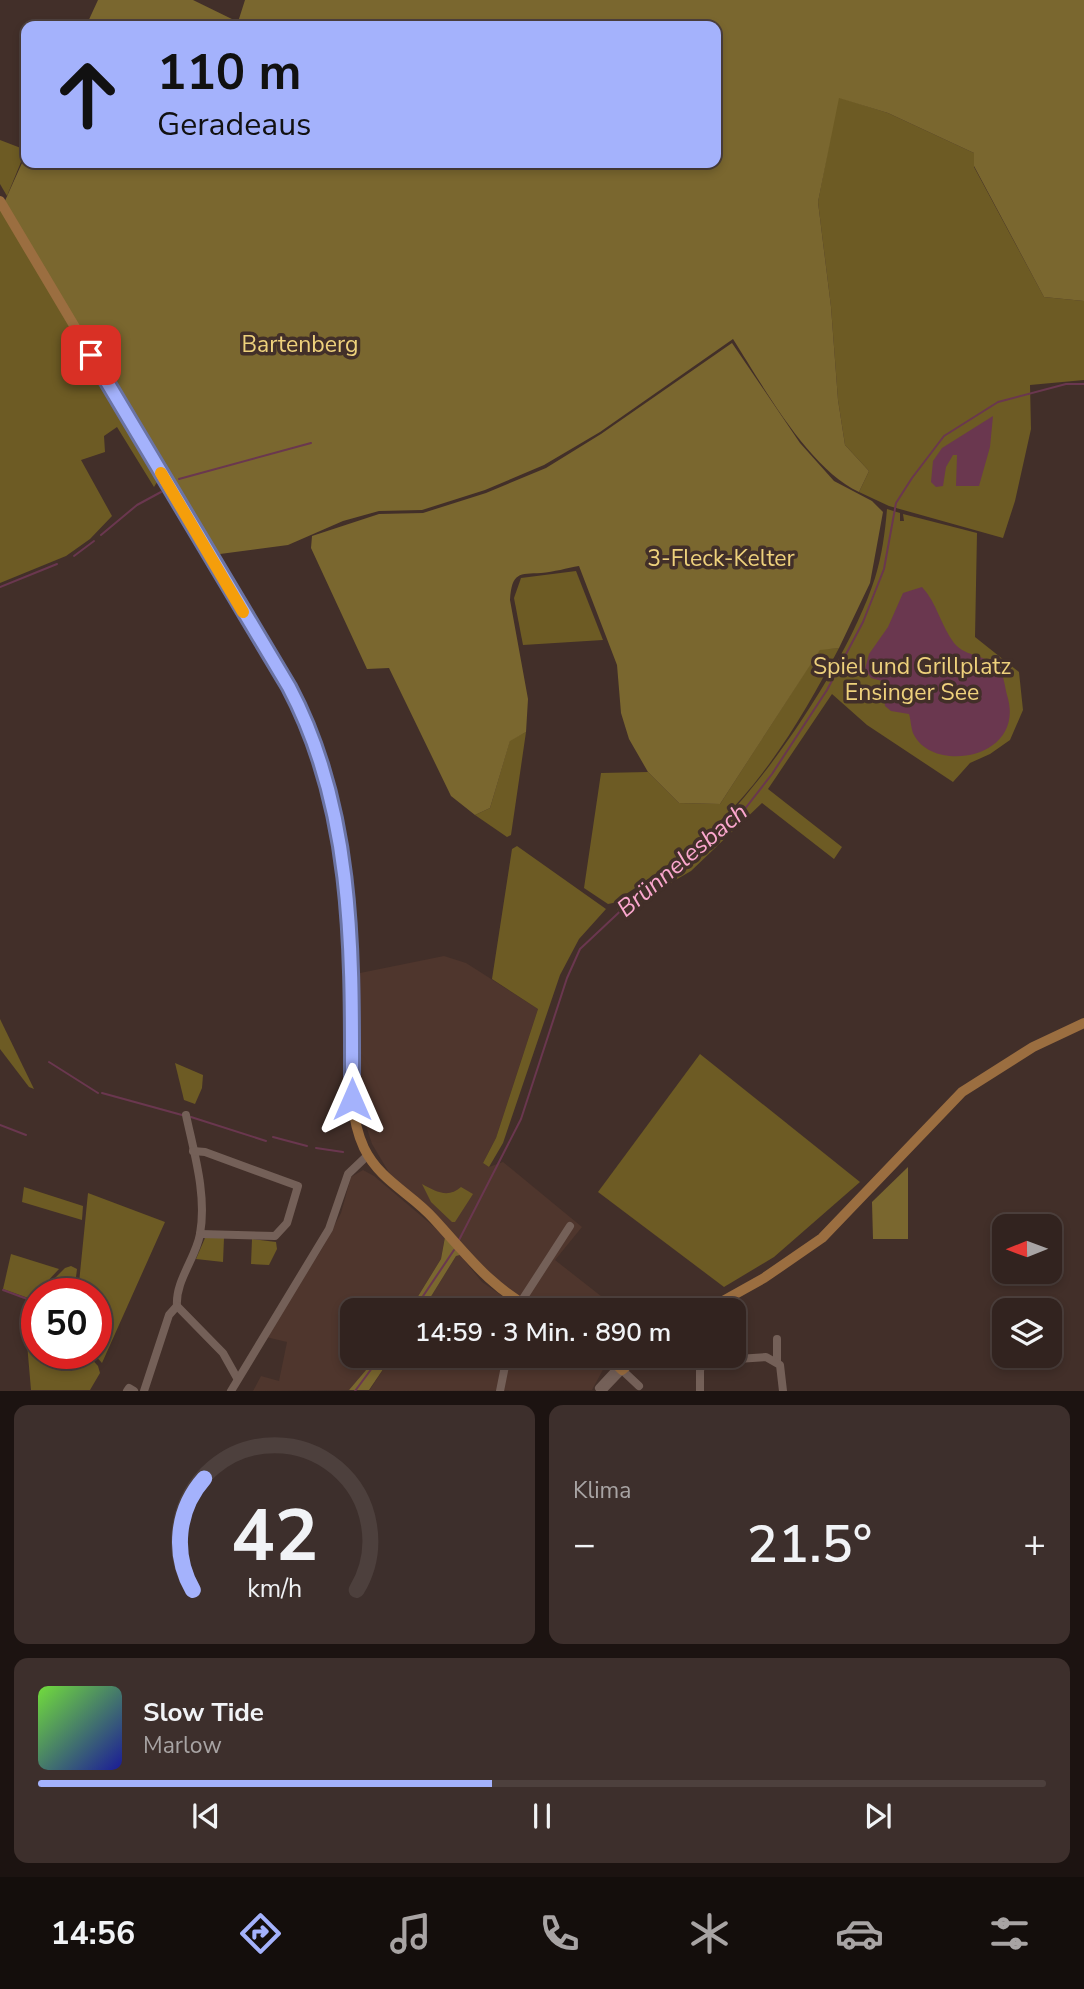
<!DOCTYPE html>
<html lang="de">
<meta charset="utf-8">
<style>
body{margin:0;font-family:"Nunito Sans",sans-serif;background:#3d2f2c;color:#f1f3f6;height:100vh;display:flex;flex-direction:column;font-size:26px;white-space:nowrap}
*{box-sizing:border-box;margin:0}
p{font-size:23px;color:#a8a4a4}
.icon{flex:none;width:38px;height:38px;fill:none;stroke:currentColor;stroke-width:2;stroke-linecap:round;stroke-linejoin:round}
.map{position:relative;height:1391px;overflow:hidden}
.drawer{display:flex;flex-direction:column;gap:14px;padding:14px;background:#1c1311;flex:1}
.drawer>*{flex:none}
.guide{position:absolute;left:21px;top:21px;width:700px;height:147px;border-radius:14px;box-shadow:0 4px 10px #0003,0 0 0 2px #4d403d;background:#a4b2fc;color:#111;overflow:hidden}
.needle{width:46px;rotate:269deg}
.tools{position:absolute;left:992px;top:1214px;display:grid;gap:14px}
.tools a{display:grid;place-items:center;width:70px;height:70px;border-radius:14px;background:#32231f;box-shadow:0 4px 10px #0003,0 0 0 2px #4d403d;font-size:35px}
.speed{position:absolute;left:21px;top:1278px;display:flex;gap:14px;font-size:35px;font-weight:700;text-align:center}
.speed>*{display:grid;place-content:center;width:91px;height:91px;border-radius:50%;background:#32231f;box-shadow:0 4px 10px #0003,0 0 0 2px #4d403d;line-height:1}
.speed .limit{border:10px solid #d22;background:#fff;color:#111}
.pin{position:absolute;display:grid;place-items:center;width:60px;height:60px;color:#fff;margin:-30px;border-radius:14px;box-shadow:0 4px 10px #0006}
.me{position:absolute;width:77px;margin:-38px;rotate:0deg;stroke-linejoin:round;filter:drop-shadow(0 0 5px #0008)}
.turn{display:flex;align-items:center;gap:24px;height:147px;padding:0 21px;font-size:32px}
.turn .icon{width:91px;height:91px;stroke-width:2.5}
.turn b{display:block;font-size:49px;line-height:60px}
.big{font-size:52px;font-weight:600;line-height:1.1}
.drawer .widget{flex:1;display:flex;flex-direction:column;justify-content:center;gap:10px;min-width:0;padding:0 24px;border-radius:14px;background:#3d2f2c}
.drawer .dial{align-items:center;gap:0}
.dial svg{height:182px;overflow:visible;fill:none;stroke:#4d403d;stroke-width:7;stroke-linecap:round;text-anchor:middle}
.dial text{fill:#f1f3f6;stroke:none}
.song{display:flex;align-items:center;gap:21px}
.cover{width:84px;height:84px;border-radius:10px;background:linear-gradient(135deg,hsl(100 70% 55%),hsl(240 70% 35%))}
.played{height:7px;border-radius:4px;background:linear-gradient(90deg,#a4b2fc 45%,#4d403d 45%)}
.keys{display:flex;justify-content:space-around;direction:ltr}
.heat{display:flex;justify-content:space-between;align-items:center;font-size:38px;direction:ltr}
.drawer .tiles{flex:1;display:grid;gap:14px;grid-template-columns:1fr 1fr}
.widget:last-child{grid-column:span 2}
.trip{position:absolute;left:340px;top:1298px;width:406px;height:70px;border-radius:14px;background:#32231f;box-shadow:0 4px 10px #0003,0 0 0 2px #4d403d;font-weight:600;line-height:70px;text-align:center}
.dock{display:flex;height:112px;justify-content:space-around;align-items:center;background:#140e0c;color:#a8a4a4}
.dock .icon{width:49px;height:49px}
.dock .current{color:#a4b2fc}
.dock b{font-size:32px;color:#f1f3f6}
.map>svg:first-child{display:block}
.built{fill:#4f362d}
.green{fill:#6d5b24}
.forest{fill:#7a672f}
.water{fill:#6a374f}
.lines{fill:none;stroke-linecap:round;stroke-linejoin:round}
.stream{stroke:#6a374f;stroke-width:2}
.minor{stroke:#746058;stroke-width:8}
.major{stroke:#9b6e40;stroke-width:10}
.route-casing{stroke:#6b74a4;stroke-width:18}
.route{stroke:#a4b2fc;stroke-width:12}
.slow{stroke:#f59e0b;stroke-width:12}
.labels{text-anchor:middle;stroke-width:7;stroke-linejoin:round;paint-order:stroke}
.park-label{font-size:23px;fill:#eed17c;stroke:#422f29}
.water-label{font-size:24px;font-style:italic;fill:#fba7ce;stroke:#422f29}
</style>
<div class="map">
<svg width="1084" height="1391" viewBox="0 0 1084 1391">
<rect width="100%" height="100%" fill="#422f29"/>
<g class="built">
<path d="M444,956L466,963L538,1009L496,1138L483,1163L489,1167L503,1162L582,1227L555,1260L620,1311H548L511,1293L394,1181L372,1144L361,1110L360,973Z"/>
<path d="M363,1170L374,1176L445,1236L441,1259L409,1311H352V1356H378L349,1390L253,1391L261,1376L279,1381L287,1342L266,1337L323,1247L341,1213L351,1177Z"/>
<path d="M460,1255L482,1282L524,1311H422L456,1256Z"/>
<path d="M392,1356H604L606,1364L592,1390L369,1391Z"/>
</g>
<g class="green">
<path d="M838,97L888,113L974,153V167L1044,297L1084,301V380L1030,385L1031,429L1015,501L1003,538L889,506L859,492L869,471L845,445L838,400L831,307L818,202Z"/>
<path d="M0,140L26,150L7,196L0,184Z"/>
<path d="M0,208L159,479L154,487L117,427L104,436L105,452L81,460L112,516L90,539L66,556L0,583Z"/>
<path d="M887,509L900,513V521H904L903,514L977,533L975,637L1019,672L1023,710L1010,740L990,754L970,763L953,782L867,725L832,694L768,789L842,847L834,859L762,803L691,871L648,896L628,917L617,909L618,904C649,881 683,861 711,833C772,774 849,658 875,578C882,555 885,533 887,509Z"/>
<path d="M576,571L603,640L523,645L514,598L521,578Z"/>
<path d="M839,648C807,709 770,773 720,821C687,853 650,878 613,903L608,904L584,888L601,773L648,772L679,803L720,804L820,649Z"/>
<path d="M526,732L511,835L507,837L475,815L490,808L510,740Z"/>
<path d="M517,846L606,909L579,939L560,975L503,1143L489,1167L483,1163L496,1138L538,1009L492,979L512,849Z"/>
<path d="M0,1019L34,1089L29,1087L0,1049Z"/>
<path d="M700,1054L860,1182L774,1257L724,1287L598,1192Z"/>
<path d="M175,1063L203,1075L202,1088L195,1104L184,1100Z"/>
<path d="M422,1184C435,1191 448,1199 461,1187L473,1194L455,1222H452L431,1202Z"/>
<path d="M24,1187L83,1206L82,1220L22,1202Z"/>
<path d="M88,1193L165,1222L102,1363L93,1353H96V1293H78Z"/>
<path d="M205,1238H224L223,1262L196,1259Z"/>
<path d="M252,1239L276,1242L277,1249L269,1265L251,1264Z"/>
<path d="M11,1254L59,1269L31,1299L3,1289Z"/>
<path d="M71,1266L77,1269L74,1293H40L65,1268Z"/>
<path d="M37,1297V1353H86L98,1366L100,1373L90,1390H31L25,1320Z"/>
</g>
<g class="forest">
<path d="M98,0H193L238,22L245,0H1084V301L1044,297L974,166V153L888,113L839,98L818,202L831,307L838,400L845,445L869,471L859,492C808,468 763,386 733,339L600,432L544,465L485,490L422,510L379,511L343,521L288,545L220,554L213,551L4,203L26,154V163H716V26H86Z"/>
<path d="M732,343L800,443L834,481L872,501L883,512L870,583L839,648L820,650L720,804L679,803L648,772L629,739L621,713L617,665L579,566C567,568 554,572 541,573C519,574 512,572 510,600L528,699L526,732L510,741L490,808L475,815L451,796L389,668L367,669L311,548L312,536L379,514L423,513L486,493L546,468L601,434Z"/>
<path d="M908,1167V1239H873L872,1202Z"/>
<path d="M445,1237L460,1255L456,1256L422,1311H409L441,1259Z"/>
<path d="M378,1356H392L369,1390H349Z"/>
</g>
<g class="water">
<path d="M993,416L990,447L979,486H956L957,455H953L946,467L943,486L936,487L931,482L933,461L942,448Z"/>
<path d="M922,587C937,603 941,626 954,643C966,658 988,654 999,669C1004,675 1005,688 1007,695C1027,759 934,774 914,735C911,730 911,720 909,714L891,711L885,706L882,681L871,678L865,669L869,654L888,627L903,593Z"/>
</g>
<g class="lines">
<g class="stream">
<path d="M179,479L311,443"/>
<path d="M101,535L137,505L161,492"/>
<path d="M74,556L94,541"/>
<path d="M0,587L57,564"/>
<path d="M49,1062L98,1093"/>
<path d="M102,1093L182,1115"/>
<path d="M191,1117L266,1141"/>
<path d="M0,1125L26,1135"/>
<path d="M273,1137L307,1146"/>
<path d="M316,1148L343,1152"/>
<path d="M458,1242L521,1119L567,978L580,949L629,903L737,819L772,774L827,690L863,622L884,569L896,503L912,478L944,436L998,402L1066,384H1084"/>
<path d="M3,1290L30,1300"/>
<path d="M413,1311L454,1250"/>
<path d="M355,1391L381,1356"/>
</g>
<g class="minor">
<path d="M186,1115C194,1153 207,1195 200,1234C196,1258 175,1281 177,1306L223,1353L237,1378"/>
<path d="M193,1151L205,1152L298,1186L287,1223L275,1236L200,1234"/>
<path d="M515,1311L570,1226"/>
<path d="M777,1339V1361"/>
<path d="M599,1388L625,1360"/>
<path d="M127,1391L129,1388L134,1391"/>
<path d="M144,1391L169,1315L177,1306"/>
<path d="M231,1391L329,1229L348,1174L368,1155"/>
<path d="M500,1391L507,1356"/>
<path d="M602,1391L622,1370L639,1386"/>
<path d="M700,1391V1369L707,1361L766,1357L780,1365L783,1391"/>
</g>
<g class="major">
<path d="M0,201L289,687C344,789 349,904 353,1017C354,1060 345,1107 364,1148C380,1181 411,1193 434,1219C469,1257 488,1285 535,1311"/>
<path d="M705,1311L764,1278L822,1238L962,1092L1033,1047L1084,1023"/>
<path d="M608,1356L622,1370L638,1356"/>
</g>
</g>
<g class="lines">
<defs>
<path id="route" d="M91,355L289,687C356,813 352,960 352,1099"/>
</defs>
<use href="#route" class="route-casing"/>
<use href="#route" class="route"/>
<path class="slow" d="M161,473L243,612"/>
</g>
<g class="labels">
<g class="park-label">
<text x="300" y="352">Bartenberg</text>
<text x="721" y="566">3-Fleck-Kelter</text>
<text x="912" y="674">Spiel und Grillplatz<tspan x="912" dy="26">Ensinger See</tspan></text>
</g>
<g class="water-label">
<text transform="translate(682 860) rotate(-40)" y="8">Brünnelesbach</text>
</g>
</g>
</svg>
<div class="tools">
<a><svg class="needle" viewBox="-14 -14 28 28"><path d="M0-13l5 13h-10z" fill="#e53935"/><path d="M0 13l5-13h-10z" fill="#a8a4a4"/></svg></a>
<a><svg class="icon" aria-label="layers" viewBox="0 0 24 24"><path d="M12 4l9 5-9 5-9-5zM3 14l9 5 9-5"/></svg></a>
</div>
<div class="speed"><div class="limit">50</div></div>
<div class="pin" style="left:91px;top:355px;background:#d93025"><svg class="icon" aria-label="arrive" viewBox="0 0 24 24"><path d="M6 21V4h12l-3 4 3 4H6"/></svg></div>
<svg class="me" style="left:352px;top:1099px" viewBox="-20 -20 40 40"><path d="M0-17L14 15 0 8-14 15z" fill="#a4b2fc" stroke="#fff" stroke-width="4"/></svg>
<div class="trip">14:59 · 3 Min. · 890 m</div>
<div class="guide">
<div class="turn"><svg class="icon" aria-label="ahead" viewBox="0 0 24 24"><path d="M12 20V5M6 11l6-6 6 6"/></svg><div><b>110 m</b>Geradeaus</div></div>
</div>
</div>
<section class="drawer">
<div class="tiles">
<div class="widget dial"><svg viewBox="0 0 100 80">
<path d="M14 69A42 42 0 1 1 86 69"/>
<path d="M14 69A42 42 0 0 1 19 20" stroke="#a4b2fc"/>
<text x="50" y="56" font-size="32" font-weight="700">42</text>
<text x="50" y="72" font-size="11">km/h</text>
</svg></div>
<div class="widget"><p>Klima</p>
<div class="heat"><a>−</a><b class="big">21.5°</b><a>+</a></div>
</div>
<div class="widget">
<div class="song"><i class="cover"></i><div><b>Slow Tide</b><p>Marlow</p></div></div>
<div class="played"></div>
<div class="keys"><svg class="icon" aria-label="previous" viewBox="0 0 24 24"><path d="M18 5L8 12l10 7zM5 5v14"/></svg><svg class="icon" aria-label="pause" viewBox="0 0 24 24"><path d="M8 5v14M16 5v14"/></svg><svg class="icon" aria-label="next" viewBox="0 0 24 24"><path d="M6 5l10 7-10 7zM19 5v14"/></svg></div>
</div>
</div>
</section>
<nav class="dock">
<b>14:56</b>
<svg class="icon current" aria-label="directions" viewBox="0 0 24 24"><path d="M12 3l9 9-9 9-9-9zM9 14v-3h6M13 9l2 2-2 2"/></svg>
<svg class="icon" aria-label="music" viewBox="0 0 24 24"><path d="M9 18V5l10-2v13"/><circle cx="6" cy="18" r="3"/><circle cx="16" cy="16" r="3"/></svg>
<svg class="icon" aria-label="phone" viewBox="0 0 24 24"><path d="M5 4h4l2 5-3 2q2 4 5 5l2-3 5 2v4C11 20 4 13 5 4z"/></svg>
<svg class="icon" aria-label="climate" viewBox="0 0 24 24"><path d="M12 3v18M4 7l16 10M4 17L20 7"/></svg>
<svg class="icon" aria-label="car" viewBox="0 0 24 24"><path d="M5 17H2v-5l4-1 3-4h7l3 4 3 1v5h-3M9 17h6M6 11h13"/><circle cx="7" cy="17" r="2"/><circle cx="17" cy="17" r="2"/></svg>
<svg class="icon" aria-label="filters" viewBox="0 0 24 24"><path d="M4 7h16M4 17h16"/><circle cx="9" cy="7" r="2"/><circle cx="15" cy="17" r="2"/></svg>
</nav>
